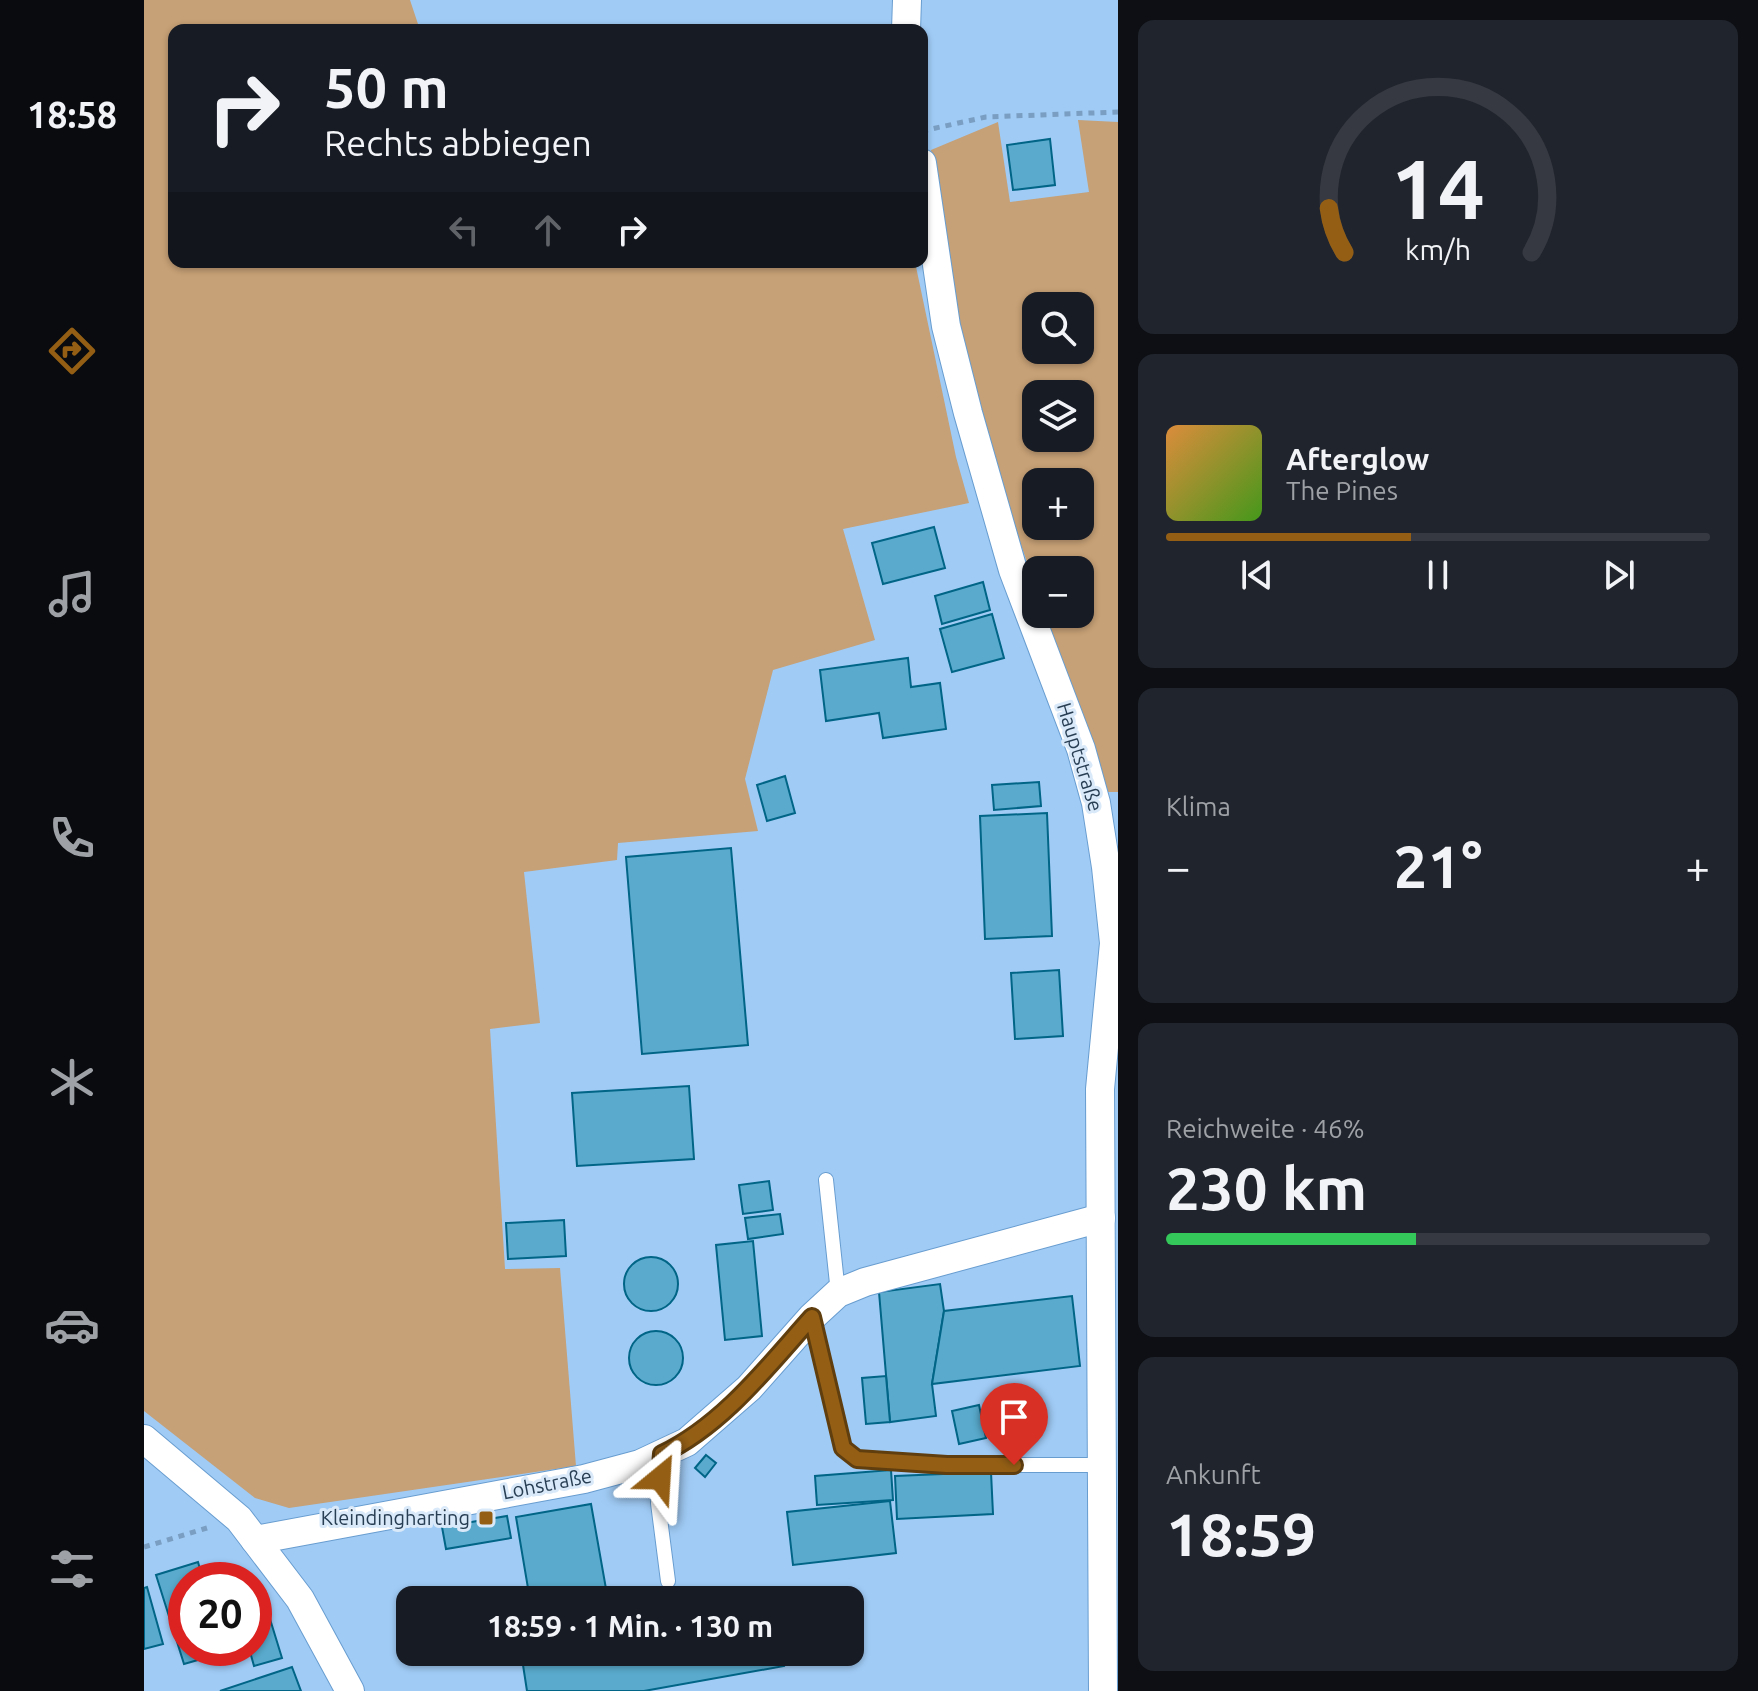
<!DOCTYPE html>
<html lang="de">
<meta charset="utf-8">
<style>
body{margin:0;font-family:Ubuntu,sans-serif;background:#20242c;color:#f1f3f6;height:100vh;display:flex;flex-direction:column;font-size:30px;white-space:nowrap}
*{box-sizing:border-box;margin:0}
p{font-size:26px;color:#9ea1a6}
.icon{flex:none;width:44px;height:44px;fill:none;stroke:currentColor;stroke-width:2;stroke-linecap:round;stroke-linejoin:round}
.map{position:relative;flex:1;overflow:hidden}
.details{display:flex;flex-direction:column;gap:20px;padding:20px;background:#0d0f14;width:640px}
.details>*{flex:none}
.guide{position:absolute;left:24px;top:24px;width:760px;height:244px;border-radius:16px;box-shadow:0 2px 6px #0004;background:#171b24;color:#f1f3f6;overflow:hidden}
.controls{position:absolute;left:878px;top:292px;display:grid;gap:16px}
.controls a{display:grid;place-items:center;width:72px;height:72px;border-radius:16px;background:#171b24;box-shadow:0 2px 6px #0004;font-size:40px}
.speed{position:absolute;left:24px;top:1562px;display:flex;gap:16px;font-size:40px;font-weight:700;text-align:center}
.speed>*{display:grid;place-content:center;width:104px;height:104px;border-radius:50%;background:#171b24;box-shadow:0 2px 6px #0004;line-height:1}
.speed .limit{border:12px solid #d22;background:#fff;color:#111}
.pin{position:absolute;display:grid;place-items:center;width:68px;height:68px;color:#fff;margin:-82px -34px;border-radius:50% 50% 50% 0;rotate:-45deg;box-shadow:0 0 8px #0007}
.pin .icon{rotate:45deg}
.me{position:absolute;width:88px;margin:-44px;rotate:27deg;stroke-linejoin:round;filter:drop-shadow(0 0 6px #0008)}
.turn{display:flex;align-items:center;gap:28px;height:168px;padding:0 24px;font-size:36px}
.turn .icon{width:104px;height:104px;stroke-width:2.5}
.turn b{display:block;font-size:56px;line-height:68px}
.lanes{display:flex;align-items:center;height:76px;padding:0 24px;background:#0003;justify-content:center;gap:40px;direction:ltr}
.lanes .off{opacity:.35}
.big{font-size:60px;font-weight:700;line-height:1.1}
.details .tile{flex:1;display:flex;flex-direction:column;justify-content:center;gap:12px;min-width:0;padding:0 28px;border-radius:16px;background:#20242c}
.details .dial{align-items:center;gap:0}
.dial svg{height:208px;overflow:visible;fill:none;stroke:#363941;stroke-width:7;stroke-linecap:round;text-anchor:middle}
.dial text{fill:#f1f3f6;stroke:none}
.song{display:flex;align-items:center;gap:24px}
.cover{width:96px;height:96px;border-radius:12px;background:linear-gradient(135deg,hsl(30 70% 55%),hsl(100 70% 35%))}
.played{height:8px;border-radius:4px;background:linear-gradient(90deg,#945f15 45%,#363941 45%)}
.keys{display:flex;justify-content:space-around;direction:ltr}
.heat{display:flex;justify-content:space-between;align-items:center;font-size:44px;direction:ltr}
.charge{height:12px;border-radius:6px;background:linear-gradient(90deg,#34c759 46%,#363941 0)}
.trip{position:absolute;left:252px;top:1586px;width:468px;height:80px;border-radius:16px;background:#171b24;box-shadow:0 2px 6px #0004;font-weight:700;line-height:80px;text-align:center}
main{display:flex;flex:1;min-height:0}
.dock{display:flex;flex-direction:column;width:144px;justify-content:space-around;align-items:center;background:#090b0e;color:#9ea1a6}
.dock .icon{width:56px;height:56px}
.dock .selected{color:#945f15}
.dock b{font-size:36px;color:#f1f3f6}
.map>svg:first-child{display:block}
.green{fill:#c6a076;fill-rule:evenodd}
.building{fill:#59aacd;stroke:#006586;stroke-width:2}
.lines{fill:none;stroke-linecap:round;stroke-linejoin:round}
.lane-casing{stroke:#689dd0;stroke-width:16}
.street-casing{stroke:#689dd0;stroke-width:30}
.path{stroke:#7a9ec1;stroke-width:5;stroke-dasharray:6 6;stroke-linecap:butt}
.lane{stroke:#fff;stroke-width:14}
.street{stroke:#fff;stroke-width:28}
.route-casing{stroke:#603e0e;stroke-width:20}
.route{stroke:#945f15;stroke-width:14}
.poi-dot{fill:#945f15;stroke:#d9e9f9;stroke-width:3}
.labels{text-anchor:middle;stroke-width:6;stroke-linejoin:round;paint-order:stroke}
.street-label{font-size:20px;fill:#283e53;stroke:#d9e9f9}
.poi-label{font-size:20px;fill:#283e53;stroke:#d9e9f9;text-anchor:end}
</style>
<main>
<nav class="dock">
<b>18:58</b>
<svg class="icon selected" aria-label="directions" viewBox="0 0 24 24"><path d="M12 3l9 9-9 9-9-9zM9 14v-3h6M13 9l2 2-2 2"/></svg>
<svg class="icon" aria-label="music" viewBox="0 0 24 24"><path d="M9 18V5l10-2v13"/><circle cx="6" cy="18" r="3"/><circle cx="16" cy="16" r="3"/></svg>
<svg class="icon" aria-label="phone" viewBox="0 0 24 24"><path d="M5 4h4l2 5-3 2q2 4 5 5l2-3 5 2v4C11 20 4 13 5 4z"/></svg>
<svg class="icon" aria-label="climate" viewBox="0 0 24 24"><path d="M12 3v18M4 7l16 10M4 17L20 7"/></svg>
<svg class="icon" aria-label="car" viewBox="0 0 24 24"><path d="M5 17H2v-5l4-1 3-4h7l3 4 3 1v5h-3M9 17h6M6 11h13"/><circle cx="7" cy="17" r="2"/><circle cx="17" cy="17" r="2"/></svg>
<svg class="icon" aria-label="filters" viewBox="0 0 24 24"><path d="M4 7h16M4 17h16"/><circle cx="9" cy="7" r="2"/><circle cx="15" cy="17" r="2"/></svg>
</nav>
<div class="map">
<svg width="974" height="1691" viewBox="0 0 974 1691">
<rect width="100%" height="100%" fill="#a0cbf5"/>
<g class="green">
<path d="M0,0H266L276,30H30V262H771L812,457L825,503L699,529L731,640L629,670L601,779L614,831L474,843L473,860L380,872L396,1023L346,1029L361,1269L416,1268L432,1466L145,1508L111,1498L0,1411Z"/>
<path d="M934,120L974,122V792H963L901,614H936V570H892V588L860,496L816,331L787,150L854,122L866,202L945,192ZM892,306H936V350H892ZM892,394H936V438H892ZM892,482H936V526H892Z"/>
</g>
<g class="building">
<path d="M906,139L911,185L869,190L863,145Z"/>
<path d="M790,527L801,568L739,584L728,543Z"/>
<path d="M839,582L846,610L798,624L791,596Z"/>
<path d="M848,614L860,658L808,672L796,629Z"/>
<path d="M764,658L767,687L796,683L802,729L739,738L735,713L682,721L676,670Z"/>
<path d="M641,776L651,813L623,821L613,785Z"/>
<path d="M895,782L897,806L850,810L848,785Z"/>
<path d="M903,813L908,936L841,939L836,816Z"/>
<path d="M587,848L604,1045L498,1054L482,857Z"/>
<path d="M915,970L919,1036L871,1039L867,973Z"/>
<path d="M545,1086L550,1159L433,1166L428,1093Z"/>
<path d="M625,1181L629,1210L599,1214L595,1185Z"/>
<path d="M636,1214L639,1234L604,1239L601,1218Z"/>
<path d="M420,1220L422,1256L364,1259L362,1223Z"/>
<path d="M609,1241L618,1336L581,1340L572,1245Z"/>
<circle cx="507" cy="1284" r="27"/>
<path d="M796,1284L800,1311L788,1384L792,1416L746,1422L735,1292Z"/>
<path d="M928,1296L936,1366L788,1384L800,1311Z"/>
<circle cx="512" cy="1358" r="27"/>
<path d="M742,1376L746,1422L722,1424L718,1378Z"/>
<path d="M835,1405L842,1438L815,1444L808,1411Z"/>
<path d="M562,1455L572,1463L561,1477L551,1468Z"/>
<path d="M747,1470L749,1500L673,1505L671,1476Z"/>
<path d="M847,1472L849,1514L753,1519L751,1476Z"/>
<path d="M746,1501L752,1553L649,1565L643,1512Z"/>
<path d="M447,1504L464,1600H386L372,1517Z"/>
<path d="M363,1516L367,1538L302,1549L298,1527Z"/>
<path d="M54,1562L59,1580H42V1648H81L82,1652L40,1664L12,1575Z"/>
<path d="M3,1587L19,1644L0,1649V1588Z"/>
<path d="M126,1619L138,1658L110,1666L105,1648H110V1624Z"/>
<path d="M377,1652H637L640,1666L500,1691H383Z"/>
<path d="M148,1667L157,1691H76Z"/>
</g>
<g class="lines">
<defs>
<g id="lane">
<path d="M682,1180L694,1293"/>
<path d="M668,1317L699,1448L713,1459L803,1465H959"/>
<path d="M518,1454L514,1503L524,1581"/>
</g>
<g id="street">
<path d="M762,30L763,0"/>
<path d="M778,163L802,326L824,413L869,570L937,749L952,803L962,867L970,943L956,1089L959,1691"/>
<path d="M0,1439L95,1519L156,1599L206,1691"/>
<path d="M111,1540L440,1479L496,1464L543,1442L605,1388L668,1317L694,1293L721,1282L957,1218"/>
</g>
</defs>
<use href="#lane" class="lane-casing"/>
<use href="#street" class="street-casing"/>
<g class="path">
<path d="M778,131L842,117L974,112"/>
<path d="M0,1547L63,1528"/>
</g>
<use href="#lane" class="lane"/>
<use href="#street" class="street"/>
</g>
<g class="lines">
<defs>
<path id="route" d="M516,1478L518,1454C579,1425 624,1366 668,1317L699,1448L713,1459L803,1465H870"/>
</defs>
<use href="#route" class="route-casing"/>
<use href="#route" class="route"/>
</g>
<rect class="poi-dot" x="334" y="1510" width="16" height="16" rx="4"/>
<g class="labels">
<g class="street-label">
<text transform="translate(936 757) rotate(73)" y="7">Hauptstraße</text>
<text transform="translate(403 1484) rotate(-11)" y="7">Lohstraße</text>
</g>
<g class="poi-label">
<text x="326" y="1525">Kleindingharting</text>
</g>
</g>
</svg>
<div class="controls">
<a><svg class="icon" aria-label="search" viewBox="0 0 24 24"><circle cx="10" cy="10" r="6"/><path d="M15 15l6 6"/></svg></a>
<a><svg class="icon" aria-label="layers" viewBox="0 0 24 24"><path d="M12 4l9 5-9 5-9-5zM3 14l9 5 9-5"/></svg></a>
<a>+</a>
<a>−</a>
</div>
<div class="speed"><div class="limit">20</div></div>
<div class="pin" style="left:870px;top:1465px;background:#d93025"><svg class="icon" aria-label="arrive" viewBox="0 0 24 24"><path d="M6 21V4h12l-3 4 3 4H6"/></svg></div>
<svg class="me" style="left:516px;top:1478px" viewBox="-20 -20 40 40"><path d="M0-17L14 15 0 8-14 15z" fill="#945f15" stroke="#fff" stroke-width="4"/></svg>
<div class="trip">18:59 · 1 Min. · 130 m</div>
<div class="guide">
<div class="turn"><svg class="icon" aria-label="right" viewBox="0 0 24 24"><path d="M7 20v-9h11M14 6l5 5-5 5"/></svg><div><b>50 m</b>Rechts abbiegen</div></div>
<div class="lanes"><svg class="icon off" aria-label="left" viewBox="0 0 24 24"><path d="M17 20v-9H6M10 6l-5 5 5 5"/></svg><svg class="icon off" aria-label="ahead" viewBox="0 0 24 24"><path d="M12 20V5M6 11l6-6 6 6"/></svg><svg class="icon" aria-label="right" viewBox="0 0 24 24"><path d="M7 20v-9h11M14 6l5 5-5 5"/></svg></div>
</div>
</div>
<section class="details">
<div class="tile dial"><svg viewBox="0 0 100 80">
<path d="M14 69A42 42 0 1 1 86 69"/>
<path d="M14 69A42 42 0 0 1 8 52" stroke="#945f15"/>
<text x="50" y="56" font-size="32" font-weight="700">14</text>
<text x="50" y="72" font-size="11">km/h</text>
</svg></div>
<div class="tile">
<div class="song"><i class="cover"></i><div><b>Afterglow</b><p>The Pines</p></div></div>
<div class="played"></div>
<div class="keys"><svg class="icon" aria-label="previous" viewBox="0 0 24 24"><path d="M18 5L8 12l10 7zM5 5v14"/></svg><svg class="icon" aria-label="pause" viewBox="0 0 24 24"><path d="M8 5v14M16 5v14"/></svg><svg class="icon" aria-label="next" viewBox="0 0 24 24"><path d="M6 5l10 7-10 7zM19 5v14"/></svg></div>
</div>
<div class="tile"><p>Klima</p>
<div class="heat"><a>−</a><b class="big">21°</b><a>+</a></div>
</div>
<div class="tile"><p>Reichweite · 46%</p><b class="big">230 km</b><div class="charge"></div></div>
<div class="tile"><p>Ankunft</p><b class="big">18:59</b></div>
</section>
</main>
